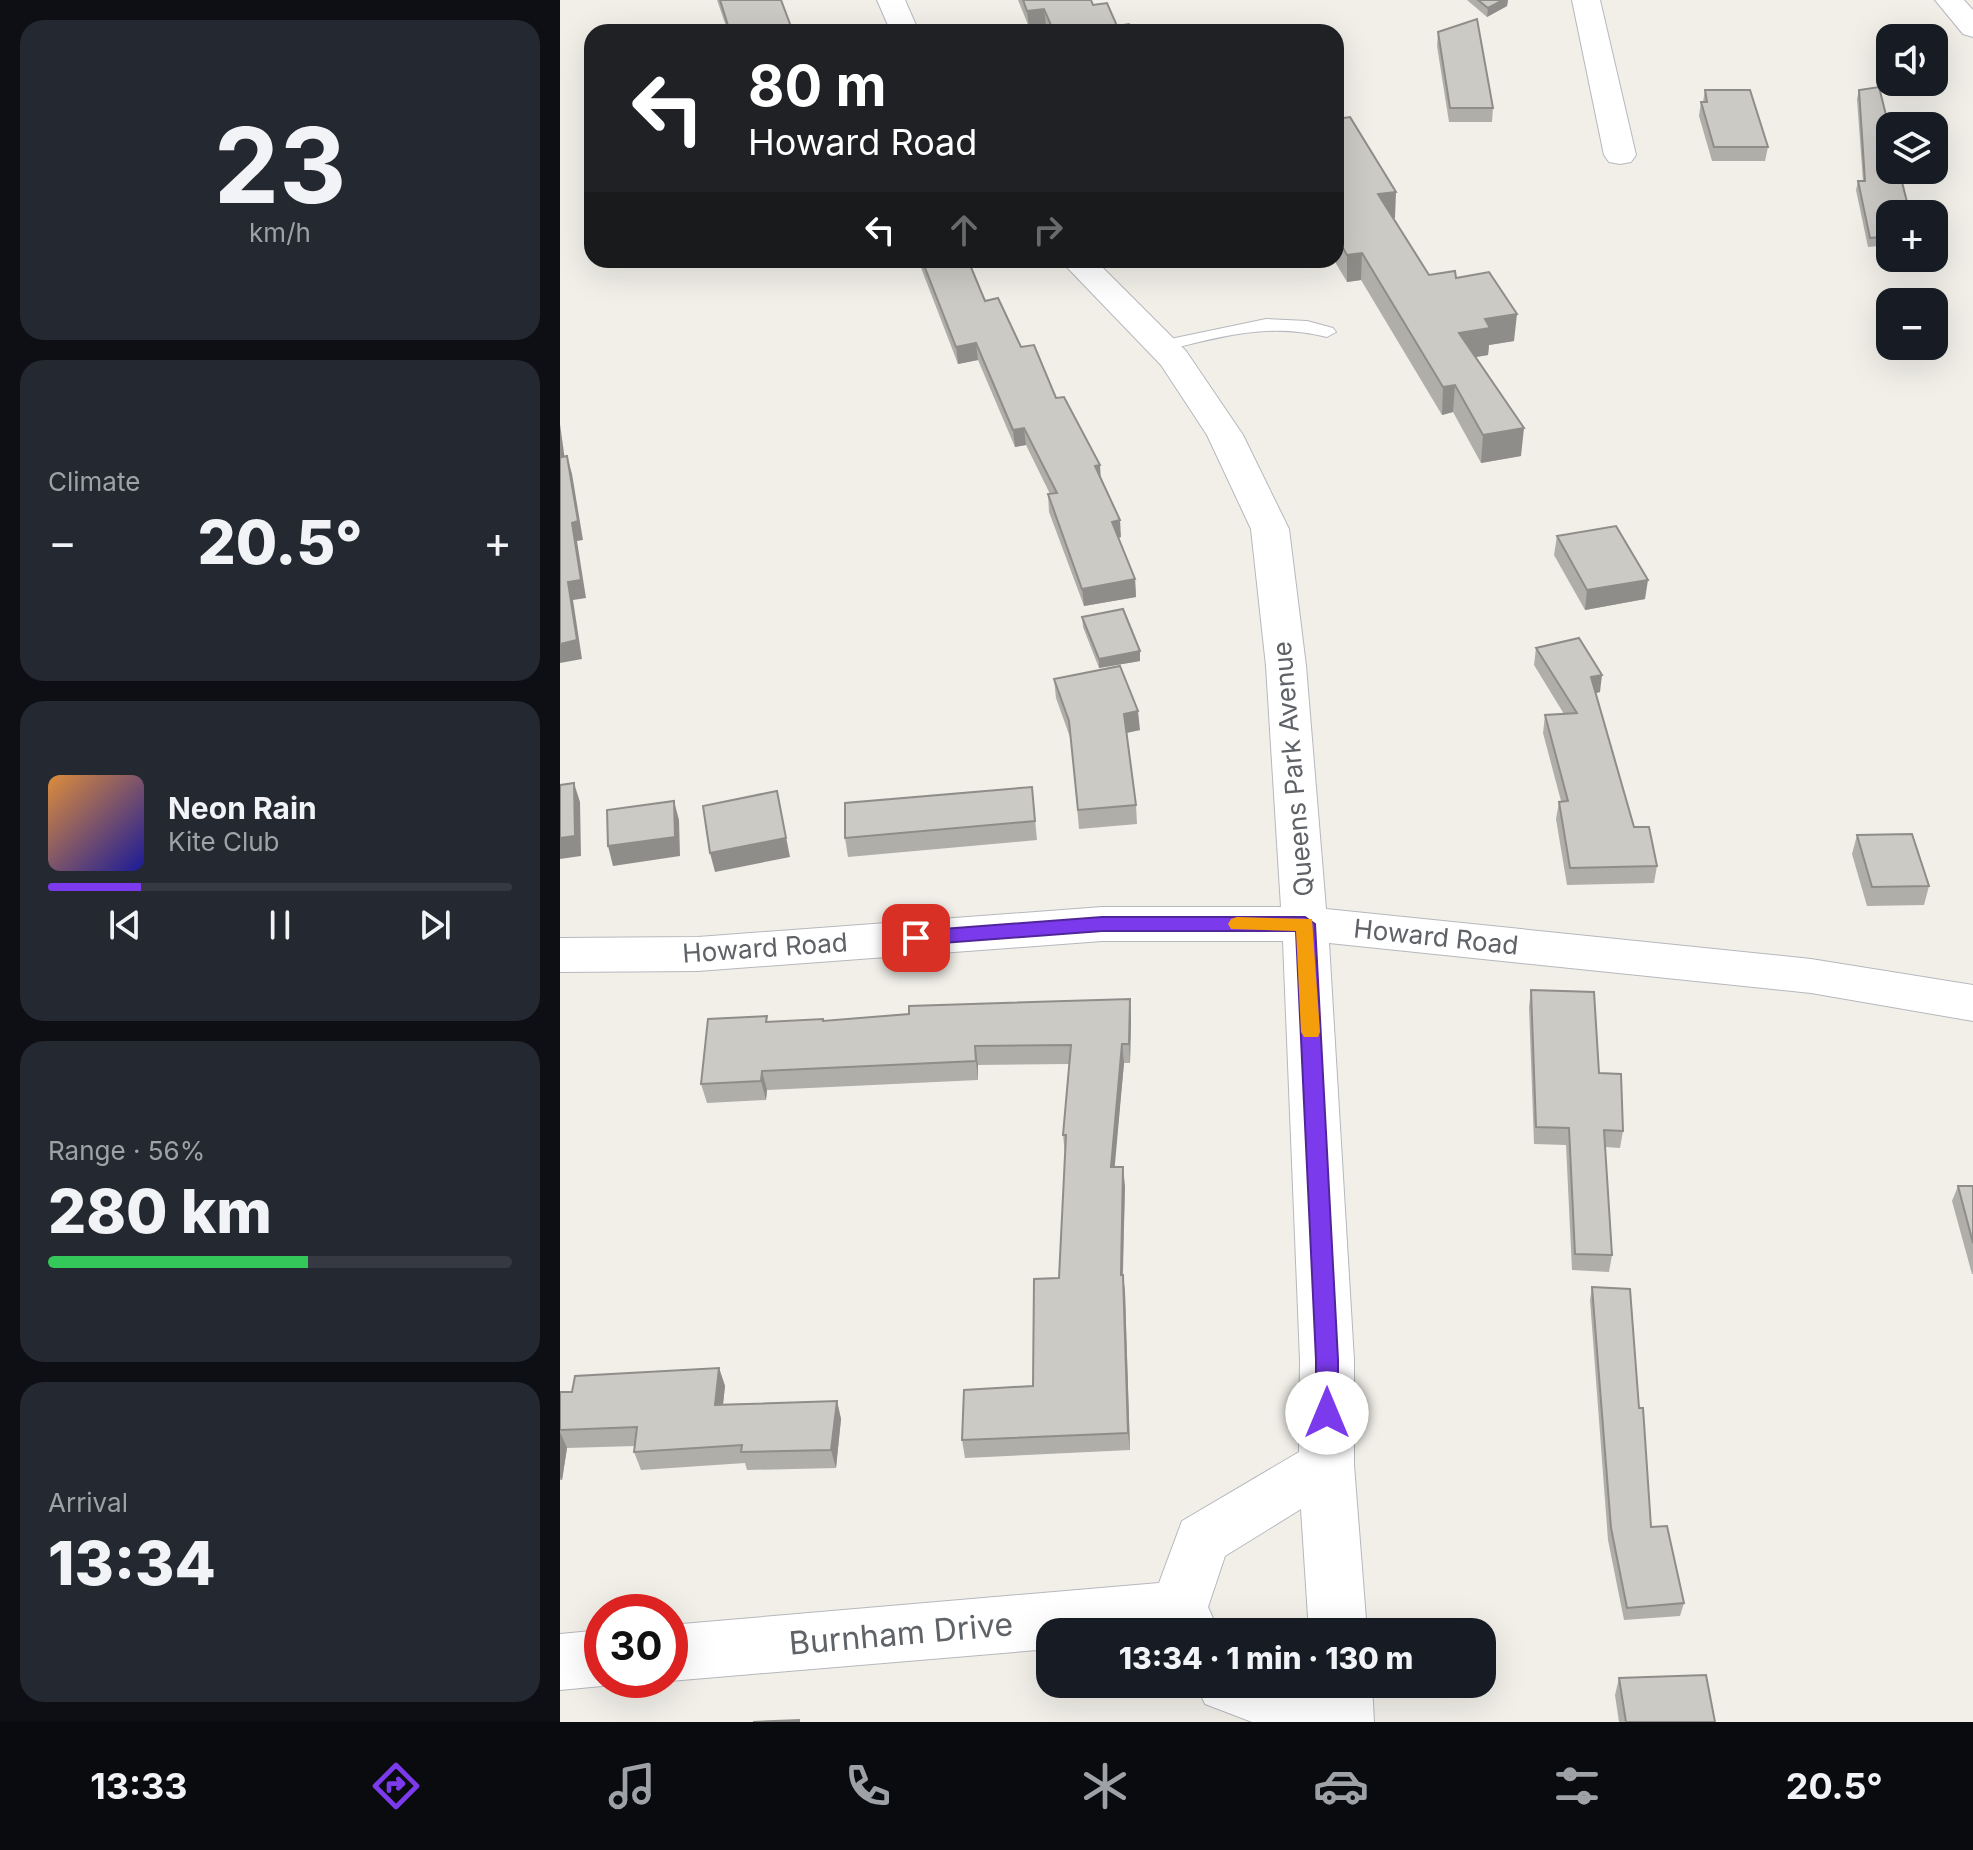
<!DOCTYPE html>
<meta charset="utf-8">
<style>
body{margin:0;font-family:Inter,sans-serif;background:#242831;color:#f1f3f6;height:100vh;display:flex;flex-direction:column;font-size:30px;white-space:nowrap}
*{box-sizing:border-box;margin:0}
p{font-size:26px;color:#9ea1a6}
.icon{flex:none;width:44px;height:44px;fill:none;stroke:currentColor;stroke-width:2;stroke-linecap:round;stroke-linejoin:round}
.map{position:relative;flex:1;overflow:hidden}
.side{display:flex;flex-direction:column;gap:20px;padding:20px;background:#0d0f14;width:560px}
.side>*{flex:none}
.hud{position:absolute;left:24px;top:24px;width:760px;height:244px;border-radius:24px;box-shadow:0 8px 32px #0002;background:#202124;color:#fff;overflow:hidden}
.tools{position:absolute;left:1316px;top:24px;display:grid;gap:16px}
.tools a{display:grid;place-items:center;width:72px;height:72px;border-radius:16px;background:#171b24;box-shadow:0 8px 32px #0002;font-size:40px}
.speed{position:absolute;left:24px;top:1594px;display:flex;gap:16px;font-size:40px;font-weight:700;text-align:center}
.speed>*{display:grid;place-content:center;width:104px;height:104px;border-radius:50%;background:#171b24;box-shadow:0 8px 32px #0002;line-height:1}
.speed .limit{border:12px solid #d22;background:#fff;color:#111}
.pin{position:absolute;display:grid;place-items:center;width:68px;height:68px;color:#fff;margin:-34px;border-radius:16px;box-shadow:0 4px 12px #0006}
.me{position:absolute;width:88px;margin:-44px;rotate:0deg;stroke-linejoin:round;filter:drop-shadow(0 0 6px #0008)}
.turn{display:flex;align-items:center;gap:28px;height:168px;padding:0 32px;font-size:36px}
.turn .icon{width:104px;height:104px;stroke-width:2.5}
.turn b{display:block;font-size:56px;line-height:68px}
.lanes{display:flex;align-items:center;height:76px;padding:0 32px;background:#0003;justify-content:center;gap:40px;direction:ltr}
.lanes .off{opacity:.35}
.big{font-size:60px;font-weight:800;line-height:1.1}
.side .widget{flex:1;display:flex;flex-direction:column;justify-content:center;gap:12px;min-width:0;padding:0 28px;border-radius:24px;background:#242831}
.side .dial{align-items:center;gap:0}
.dial b{font-size:104px;line-height:1}
.song{display:flex;align-items:center;gap:24px}
.cover{width:96px;height:96px;border-radius:12px;background:linear-gradient(135deg,hsl(30 70% 55%),hsl(240 70% 35%))}
.played{height:8px;border-radius:4px;background:linear-gradient(90deg,#7c3aed 20%,#363941 20%)}
.keys{display:flex;justify-content:space-around;direction:ltr}
.heat{display:flex;justify-content:space-between;align-items:center;font-size:44px;direction:ltr}
.charge{height:12px;border-radius:6px;background:linear-gradient(90deg,#34c759 56%,#363941 0)}
.trip{position:absolute;left:476px;top:1618px;width:460px;height:80px;border-radius:24px;background:#171b24;box-shadow:0 8px 32px #0002;font-weight:800;line-height:80px;text-align:center}
.dock{display:flex;height:128px;justify-content:space-around;align-items:center;background:#090b0e;color:#9ea1a6}
.dock .icon{width:56px;height:56px}
.dock .current{color:#7c3aed}
.dock b{font-size:36px;color:#f1f3f6}
main{display:flex;flex:1;min-height:0}
.map>svg:first-child{display:block}
.lines{fill:none;stroke-linecap:round;stroke-linejoin:round}
.lane-casing{stroke:#b5b8bc;stroke-width:2}
.street-casing{stroke:#b5b8bc;stroke-width:2}
.lane{fill:#fff;fill-rule:evenodd}
.street{fill:#fff;fill-rule:evenodd}
.wall{fill:#afaea9}
.shaded-wall{fill:#8f8d8a}
.building{fill:#cccac5;stroke:#8f8d8a;stroke-width:2}
.route{fill:#7c3aed;stroke:#51269a;stroke-width:2}
.slow{fill:#f59e0b}
.labels{text-anchor:middle;stroke-width:8;stroke-linejoin:round;paint-order:stroke}
.street-label{font-size:26px;fill:#5f6368;stroke:#fff}
.near-street-label{font-size:32px;fill:#5f6368;stroke:#fff}
</style>
<main>
<section class="side">
<div class="widget dial"><b>23</b><p>km/h</p></div>
<div class="widget"><p>Climate</p>
<div class="heat"><a>−</a><b class="big">20.5°</b><a>+</a></div>
</div>
<div class="widget">
<div class="song"><i class="cover"></i><div><b>Neon Rain</b><p>Kite Club</p></div></div>
<div class="played"></div>
<div class="keys"><svg class="icon" aria-label="previous" viewBox="0 0 24 24"><path d="M18 5L8 12l10 7zM5 5v14"/></svg><svg class="icon" aria-label="pause" viewBox="0 0 24 24"><path d="M8 5v14M16 5v14"/></svg><svg class="icon" aria-label="next" viewBox="0 0 24 24"><path d="M6 5l10 7-10 7zM19 5v14"/></svg></div>
</div>
<div class="widget"><p>Range · 56%</p><b class="big">280 km</b><div class="charge"></div></div>
<div class="widget"><p>Arrival</p><b class="big">13:34</b></div>
</section>
<div class="map">
<svg width="1413" height="1722" viewBox="0 0 1413 1722">
<rect width="100%" height="100%" fill="#f1efe8"/>
<g class="lines">
<defs>
<path id="lane" d="M706,319L747,321L773,328L776,332L767,337C706,322 661,337 602,351L593,346L596,342Z"/>
<g id="street">
<path d="M317,0H345L359,32H331Z"/>
<path d="M1012,0H1040L1076,155L1071,162L1060,164L1049,162L1044,155Z"/>
<path d="M1375,0H1404L1413,10V37L1403,34Z"/>
<path d="M500,260H535L626,351L683,435L729,529L746,666L766,909L1251,959L1413,985V1021L1251,993L769,943L794,1360V1465L807,1632H749L741,1509L665,1556L648,1607L659,1632H490V1649L110,1681L107,1680H110V1625L599,1583L622,1521L739,1452L740,1360L723,941H542L138,971L0,972V938L138,937L542,907H721L706,666L691,529L647,435L601,365Z"/>
<path d="M42,1630V1680H57L42,1686L0,1690V1634Z"/>
<path d="M636,1684H812L814,1722H692L645,1704Z"/>
</g>
</defs>
<use href="#lane" class="lane-casing"/>
<use href="#street" class="street-casing"/>
<use href="#lane" class="lane"/>
<use href="#street" class="street"/>
</g>
<g class="wall">
<path d="M157,0H221L233,32H168Z"/>
<path d="M458,0H531L533,5L557,26L573,32H488L486,25L469,27Z"/>
<path d="M907,0H948L947,6L927,17Z"/>
<path d="M878,32L933,108L932,122H889L877,46Z"/>
<path d="M1145,90L1208,147L1205,161H1152L1139,116L1141,102H1143Z"/>
<path d="M1299,90L1330,214V245L1308,247L1296,190L1298,181H1303L1297,99Z"/>
<path d="M776,119L835,218H833L869,275L896,278L954,341L929,345L928,355L916,357L961,456L921,463L893,412L882,415L801,280L787,282L774,260H776Z"/>
<path d="M358,260H408L425,301L461,347L496,398L541,479L561,537L558,538L575,579L576,597L524,606L489,512L488,494H490L466,445L455,447L418,360L398,364Z"/>
<path d="M997,536L1085,599L1025,610L994,555Z"/>
<path d="M522,617L580,651V661L539,668L523,627Z"/>
<path d="M976,648L1040,692L1035,693L1074,827L1097,866L1094,883L1007,885L996,819L999,802L1001,801L983,733L985,715L1004,714L974,665Z"/>
<path d="M494,679L580,730L567,733L576,805L577,824L519,829L511,740L496,698Z"/>
<path d="M472,787L477,840L288,857L285,838Z"/>
<path d="M1297,835L1369,886L1364,905L1307,906L1292,854Z"/>
<path d="M971,990L1039,1073L1063,1131L1060,1148L1045,1147L1052,1255L1049,1272L1012,1270L1006,1145L974,1144L969,1007Z"/>
<path d="M570,999L571,1019L570,1063H564L554,1167L565,1186L563,1275L565,1293L570,1450L405,1458L402,1440L473,1386L499,1278L505,1154L503,1135L510,1064L418,1065V1080L207,1090L206,1100L147,1103L141,1084L208,1022L263,1021Z"/>
<path d="M1398,1186H1413V1274H1412L1392,1201Z"/>
<path d="M1032,1287L1079,1408L1091,1527L1124,1603L1120,1616L1064,1620L1048,1540L1030,1300Z"/>
<path d="M159,1368L165,1386L163,1404L277,1401L281,1419L276,1468L187,1470L185,1463L81,1470L74,1452L75,1446L7,1448L2,1480H0V1392H12Z"/>
<path d="M1059,1678L1155,1722H1059L1055,1695Z"/>
</g>
<g class="shaded-wall">
<path d="M943,0H948L947,6L927,17L928,8Z"/>
<path d="M484,9L486,25L469,27L467,11Z"/>
<path d="M836,192L835,218L817,221L818,194Z"/>
<path d="M802,253L801,280L787,282V255Z"/>
<path d="M957,314L954,341L929,345L928,355L897,360L899,333L925,319Z"/>
<path d="M416,343L418,360L398,364L396,347Z"/>
<path d="M895,385L893,412L882,415L883,387Z"/>
<path d="M0,424L7,475L2,457L0,441Z"/>
<path d="M464,428L466,445L455,447L453,430Z"/>
<path d="M964,428L961,456L921,463L923,435Z"/>
<path d="M7,456L12,474L23,540L17,541L26,598L13,600L22,659L0,663V644L8,582L12,523Z"/>
<path d="M540,465L541,482L535,466Z"/>
<path d="M560,520L561,537L553,539L552,522Z"/>
<path d="M575,579L576,597L524,606L522,589Z"/>
<path d="M1088,580L1085,599L1025,610L1027,590Z"/>
<path d="M580,651V661L539,668V659Z"/>
<path d="M1042,675L1040,692L1028,695L1031,677Z"/>
<path d="M578,711L580,730L565,733L564,714Z"/>
<path d="M14,783L20,802L21,856L0,859V838Z"/>
<path d="M217,791L230,857L155,872L150,853Z"/>
<path d="M114,801L119,820L120,856L53,866L48,846Z"/>
<path d="M570,999L571,1019L570,1063L569,1044Z"/>
<path d="M562,1044L564,1063L553,1186L551,1167Z"/>
<path d="M415,1046L418,1065V1080L416,1061Z"/>
<path d="M202,1071L207,1090L206,1100L201,1081Z"/>
<path d="M563,1167L565,1186L562,1293L561,1275Z"/>
<path d="M563,1275L565,1293L570,1450L568,1433Z"/>
<path d="M159,1368L165,1386L161,1423L155,1405Z"/>
<path d="M277,1401L281,1419L276,1468L271,1450Z"/>
<path d="M0,1432L7,1448L2,1480L0,1477Z"/>
</g>
<g class="building">
<path d="M160,0H221L233,32H170Z"/>
<path d="M463,0H531L533,5L547,3L557,26L569,24L573,32H494L484,9L467,11Z"/>
<path d="M918,0H943L928,8Z"/>
<path d="M917,19L933,108H890L878,32Z"/>
<path d="M1319,87L1330,131V170H1339L1350,214H1330V236L1310,238L1298,181H1305L1299,90Z"/>
<path d="M1145,90H1190L1208,147H1154L1141,102H1147Z"/>
<path d="M790,117L836,192L818,194L869,275L895,271L896,278L929,272L957,314L925,319L930,328L899,333L964,428L923,435L895,385L883,387L802,253L787,255L776,236V119Z"/>
<path d="M362,260H408L425,301L438,298L461,347L474,345L496,398L504,397L540,465L535,466L560,520L552,522L575,579L522,589L488,494L497,493L464,428L453,430L416,343L396,347Z"/>
<path d="M0,441L2,457L7,456L18,521L12,523L21,580L8,582L17,640L0,644Z"/>
<path d="M1056,526L1088,580L1027,590L997,536Z"/>
<path d="M563,609L580,651L539,659L522,617Z"/>
<path d="M1019,638L1042,675L1031,677L1074,827H1089L1097,866L1010,868L999,802L1008,801L985,715L1017,713L976,648Z"/>
<path d="M560,666L578,711L564,714L576,805L518,810L509,721L494,679Z"/>
<path d="M14,783L15,836L0,838V785Z"/>
<path d="M472,787L475,821L285,838V803Z"/>
<path d="M217,791L226,838L150,853L143,806Z"/>
<path d="M114,801L115,837L48,846L47,810Z"/>
<path d="M1352,834L1369,886L1312,887L1297,835Z"/>
<path d="M971,990L1034,992L1039,1073L1061,1074L1063,1131L1044,1130L1052,1255L1015,1254L1009,1128L976,1127Z"/>
<path d="M570,999L569,1044H562L551,1167H563L561,1275H563L568,1433L402,1440L404,1390L473,1386L474,1279L499,1278L506,1135H503L511,1045L415,1046L416,1061L202,1071L201,1081L141,1084L148,1019L207,1016L206,1022L263,1019V1021L349,1014V1006Z"/>
<path d="M1398,1186H1413V1243Z"/>
<path d="M1032,1287L1070,1289L1079,1408H1083L1091,1527L1107,1526L1124,1603L1067,1608L1051,1528Z"/>
<path d="M159,1368L155,1405L277,1401L271,1450L181,1452L182,1445L74,1452L77,1427L0,1430V1392H12L15,1376Z"/>
<path d="M1146,1675L1155,1722H1066L1059,1678Z"/>
<path d="M239,1720V1722H193Z"/>
</g>
<path class="route" d="M542,917H745L755,924L778,1360V1413L775,1420L767,1423L759,1420L756,1413V1360L736,931H542L356,945L346,938L356,931Z"/>
<path class="slow" d="M677,917L752,919L760,1032L758,1037H744L741,1032L736,931L671,929L668,924L671,919Z"/>
<g class="labels">
<g class="street-label">
<text transform="translate(733 769) rotate(-95)" y="9">Queens Park Avenue</text>
<text transform="translate(876 937) rotate(6)" y="9">Howard Road</text>
<text transform="translate(205 948) rotate(-4)" y="9">Howard Road</text>
</g>
<g class="near-street-label">
<text transform="translate(341 1634) rotate(-5)" y="11">Burnham Drive</text>
</g>
</g>
</svg>
<div class="tools">
<a><svg class="icon" aria-label="sound" viewBox="0 0 24 24"><path d="M4 9h4l5-4v14l-5-4H4zM17 9q2 3 0 6"/></svg></a>
<a><svg class="icon" aria-label="layers" viewBox="0 0 24 24"><path d="M12 4l9 5-9 5-9-5zM3 14l9 5 9-5"/></svg></a>
<a>+</a>
<a>−</a>
</div>
<div class="speed"><div class="limit">30</div></div>
<div class="pin" style="left:356px;top:938px;background:#d93025"><svg class="icon" aria-label="arrive" viewBox="0 0 24 24"><path d="M6 21V4h12l-3 4 3 4H6"/></svg></div>
<svg class="me" style="left:767px;top:1413px" viewBox="-20 -20 40 40"><circle r="19" fill="#fff"/><path d="M0-13L10 11 0 6-10 11z" fill="#7c3aed"/></svg>
<div class="trip">13:34 · 1 min · 130 m</div>
<div class="hud">
<div class="turn"><svg class="icon" aria-label="left" viewBox="0 0 24 24"><path d="M17 20v-9H6M10 6l-5 5 5 5"/></svg><div><b>80 m</b>Howard Road</div></div>
<div class="lanes"><svg class="icon" aria-label="left" viewBox="0 0 24 24"><path d="M17 20v-9H6M10 6l-5 5 5 5"/></svg><svg class="icon off" aria-label="ahead" viewBox="0 0 24 24"><path d="M12 20V5M6 11l6-6 6 6"/></svg><svg class="icon off" aria-label="right" viewBox="0 0 24 24"><path d="M7 20v-9h11M14 6l5 5-5 5"/></svg></div>
</div>
</div>
</main>
<nav class="dock">
<b>13:33</b>
<svg class="icon current" aria-label="directions" viewBox="0 0 24 24"><path d="M12 3l9 9-9 9-9-9zM9 14v-3h6M13 9l2 2-2 2"/></svg>
<svg class="icon" aria-label="music" viewBox="0 0 24 24"><path d="M9 18V5l10-2v13"/><circle cx="6" cy="18" r="3"/><circle cx="16" cy="16" r="3"/></svg>
<svg class="icon" aria-label="phone" viewBox="0 0 24 24"><path d="M5 4h4l2 5-3 2q2 4 5 5l2-3 5 2v4C11 20 4 13 5 4z"/></svg>
<svg class="icon" aria-label="climate" viewBox="0 0 24 24"><path d="M12 3v18M4 7l16 10M4 17L20 7"/></svg>
<svg class="icon" aria-label="car" viewBox="0 0 24 24"><path d="M5 17H2v-5l4-1 3-4h7l3 4 3 1v5h-3M9 17h6M6 11h13"/><circle cx="7" cy="17" r="2"/><circle cx="17" cy="17" r="2"/></svg>
<svg class="icon" aria-label="filters" viewBox="0 0 24 24"><path d="M4 7h16M4 17h16"/><circle cx="9" cy="7" r="2"/><circle cx="15" cy="17" r="2"/></svg>
<b>20.5°</b>
</nav>
